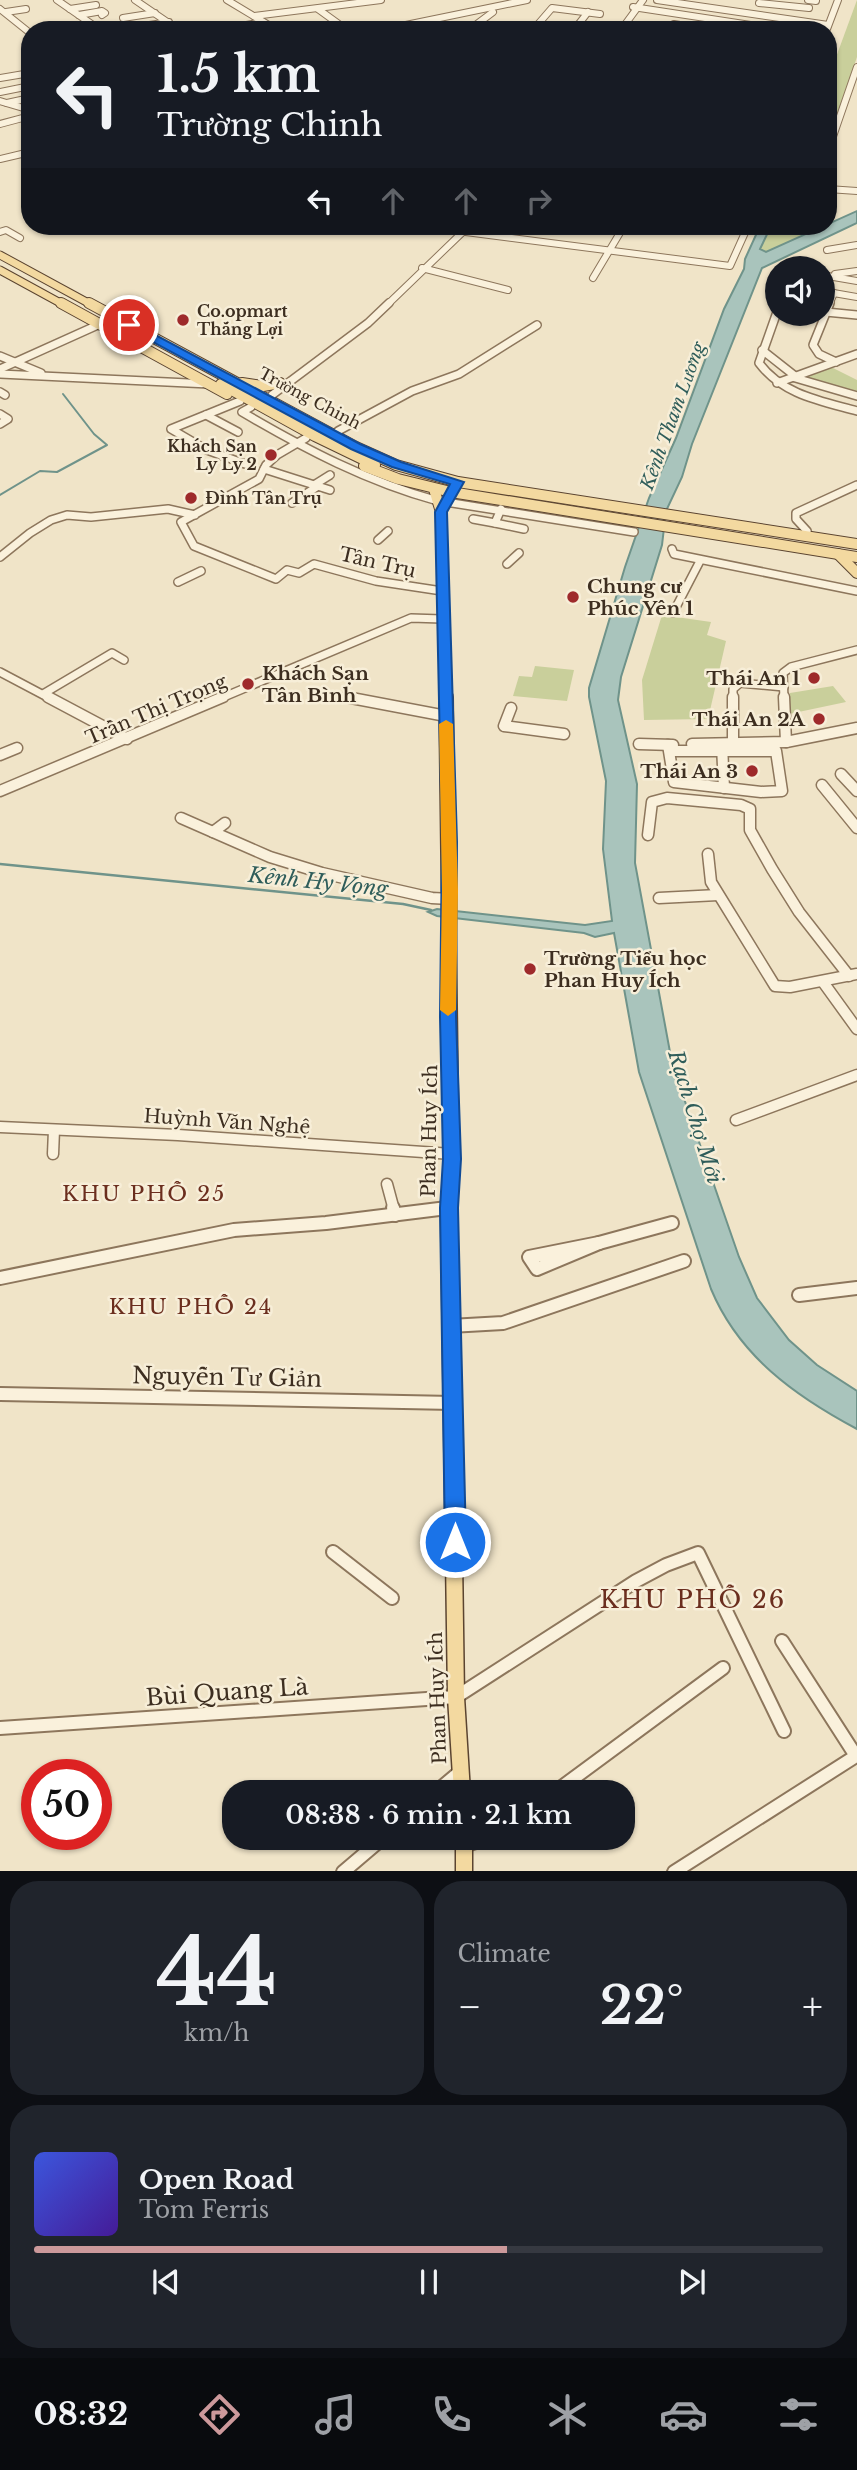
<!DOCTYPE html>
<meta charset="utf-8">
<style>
body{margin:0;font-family:"Libre Baskerville",serif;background:#20242c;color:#f1f3f6;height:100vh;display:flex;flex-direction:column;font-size:26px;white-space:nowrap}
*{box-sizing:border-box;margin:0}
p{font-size:23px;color:#9ea1a6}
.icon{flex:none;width:38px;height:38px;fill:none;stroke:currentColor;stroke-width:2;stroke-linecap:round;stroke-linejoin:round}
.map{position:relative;height:1871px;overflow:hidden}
.details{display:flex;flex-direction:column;gap:10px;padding:10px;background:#0d0f14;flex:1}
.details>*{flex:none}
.banner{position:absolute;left:21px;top:21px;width:816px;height:214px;border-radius:28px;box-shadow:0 2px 5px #0004;background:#171b24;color:#f1f3f6;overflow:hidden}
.fabs{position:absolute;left:765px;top:256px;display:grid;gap:14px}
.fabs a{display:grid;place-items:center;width:70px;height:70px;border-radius:50%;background:#171b24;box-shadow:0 2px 5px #0004;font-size:35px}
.speed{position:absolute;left:21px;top:1759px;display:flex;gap:14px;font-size:35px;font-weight:700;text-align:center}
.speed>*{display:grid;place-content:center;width:91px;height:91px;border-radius:50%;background:#171b24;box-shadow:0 2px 5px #0004;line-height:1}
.speed .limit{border:10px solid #d22;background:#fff;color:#111}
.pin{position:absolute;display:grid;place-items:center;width:60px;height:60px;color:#fff;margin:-30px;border:4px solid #fff;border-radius:50%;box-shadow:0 2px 7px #0007}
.me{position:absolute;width:77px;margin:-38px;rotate:0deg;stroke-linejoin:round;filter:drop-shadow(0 0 5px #0008)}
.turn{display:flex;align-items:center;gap:24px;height:147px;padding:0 21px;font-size:32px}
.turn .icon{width:91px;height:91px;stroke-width:2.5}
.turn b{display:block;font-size:49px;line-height:60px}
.lanes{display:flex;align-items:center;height:66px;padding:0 21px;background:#0003;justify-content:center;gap:35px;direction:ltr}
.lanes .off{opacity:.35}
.big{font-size:52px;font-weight:600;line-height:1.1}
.details .tile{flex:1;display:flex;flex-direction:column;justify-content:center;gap:10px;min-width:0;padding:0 24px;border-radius:28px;background:#20242c}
.details .dial{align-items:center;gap:0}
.dial b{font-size:91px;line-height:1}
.song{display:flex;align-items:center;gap:21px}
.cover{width:84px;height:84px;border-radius:10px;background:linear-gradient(135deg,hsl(230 70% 55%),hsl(260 70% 35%))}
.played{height:7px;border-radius:4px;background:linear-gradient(90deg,#cc999b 60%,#363941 60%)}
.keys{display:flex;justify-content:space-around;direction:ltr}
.heat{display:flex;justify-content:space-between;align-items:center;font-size:38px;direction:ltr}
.details .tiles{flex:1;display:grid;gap:10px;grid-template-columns:1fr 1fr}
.tile:last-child{grid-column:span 2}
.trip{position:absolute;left:222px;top:1780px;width:413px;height:70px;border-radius:28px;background:#171b24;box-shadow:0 2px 5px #0004;font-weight:600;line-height:70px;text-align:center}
.tab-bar{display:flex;height:112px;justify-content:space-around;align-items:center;background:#090b0e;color:#9ea1a6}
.tab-bar .icon{width:49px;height:49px}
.tab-bar .on{color:#cc999b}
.tab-bar b{font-size:32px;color:#f1f3f6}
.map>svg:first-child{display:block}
.green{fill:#c9cf9b}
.water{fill:#a9c4bc;stroke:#6f938a;stroke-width:2}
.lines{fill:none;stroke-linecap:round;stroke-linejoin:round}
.stream-far1{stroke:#6f938a;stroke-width:2}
.stream{stroke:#6f938a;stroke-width:2.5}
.minor-far3-casing{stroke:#8d765c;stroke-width:8}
.minor-far2-casing{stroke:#8d765c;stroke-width:10}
.minor-far1-casing{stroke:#8d765c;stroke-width:13}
.minor-casing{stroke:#8d765c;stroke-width:16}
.major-far3-casing{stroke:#5b4430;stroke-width:9}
.major-far2-casing{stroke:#5b4430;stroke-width:12}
.major-far1-casing{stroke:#5b4430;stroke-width:16}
.major-casing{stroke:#5b4430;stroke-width:19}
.minor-far3{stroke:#faf1dc;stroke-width:6}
.minor-far2{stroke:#faf1dc;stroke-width:7}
.minor-far1{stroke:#faf1dc;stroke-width:10}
.minor{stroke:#faf1dc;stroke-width:12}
.major-far3{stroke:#f3d9a0;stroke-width:7}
.major-far2{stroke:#f3d9a0;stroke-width:10}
.major-far1{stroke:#f3d9a0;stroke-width:12}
.major{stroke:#f3d9a0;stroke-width:16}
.route{fill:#1a73e8;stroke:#114b97;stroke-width:2}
.slow{fill:#f59e0b}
.poi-dot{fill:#9e2a2b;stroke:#f7eed8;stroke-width:2.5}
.labels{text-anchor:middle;stroke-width:5;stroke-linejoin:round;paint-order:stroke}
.far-poi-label{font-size:16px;font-weight:bold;fill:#3d2e20;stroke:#f7eed8;text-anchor:start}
.far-street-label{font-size:16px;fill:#3d2e20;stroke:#f7eed8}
.far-water-label{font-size:18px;font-style:italic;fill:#2f5d5a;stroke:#f7eed8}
.street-label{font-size:19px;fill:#3d2e20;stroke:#f7eed8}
.poi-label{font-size:19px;font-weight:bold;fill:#3d2e20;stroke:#f7eed8;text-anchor:start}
.water-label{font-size:21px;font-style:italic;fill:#2f5d5a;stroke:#f7eed8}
.neighbourhood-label{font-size:21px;letter-spacing:2px;fill:#6b2e1e;stroke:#f7eed8}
.near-street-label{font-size:23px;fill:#3d2e20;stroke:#f7eed8}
.near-neighbourhood-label{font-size:24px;letter-spacing:2px;fill:#6b2e1e;stroke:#f7eed8}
</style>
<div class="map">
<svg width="857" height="1872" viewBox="0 0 857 1872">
<rect width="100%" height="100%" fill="#f0e4c8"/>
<g class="green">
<path d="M857,0V57L828,140V79Z"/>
<path d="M804,226H825L766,252L760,249L769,229L784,233Z"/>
<path d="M829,366L857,380V395L795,377Z"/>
<path d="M662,615L711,622L707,635L726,641L708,719L644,720L642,680Z"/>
<path d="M535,666L574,670L567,701L513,696L519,676L532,677Z"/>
<path d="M833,686L846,702L789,714L790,693Z"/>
</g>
<path class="water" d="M857,211V223L762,268L692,444L682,477L666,511L662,545L621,677L618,700L637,784L635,863L670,1052L680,1087L739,1257L757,1298L789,1340L817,1365L857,1391V1429C795,1396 739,1356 711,1289L639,1072L614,933L595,937L584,933L437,916L428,912L437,909L585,925L612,921L603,849L606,781L589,697V688L625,567L649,498L676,438L724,309L744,269L745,259L760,226H771L760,249L766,252Z"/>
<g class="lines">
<path class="stream-far1" d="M0,495L40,471L57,472L107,445L94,434L63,394"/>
<path class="stream" d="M0,864L403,904L431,910"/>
<defs>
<g id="minor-far3">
<path d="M57,0L93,25L89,27L92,30"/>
<path d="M135,0L179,30"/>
<path d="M227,0L277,30"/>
<path d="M657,0L828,25"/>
<path d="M808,0L816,1"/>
<path d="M759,3L809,8"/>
<path d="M633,7L784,30"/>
<path d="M0,9L30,33"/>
<path d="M70,9L96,5"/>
<path d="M318,9L347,30"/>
<path d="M6,12L26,9"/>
<path d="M79,15L102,11L105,13L102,15"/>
<path d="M254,16L381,0"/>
<path d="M123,18L155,13"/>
<path d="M674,24L710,30"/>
<path d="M475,25L508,30"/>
<path d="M229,28L263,22"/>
<path d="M827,29L838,0"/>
<path d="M69,30L68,28L93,25L100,30"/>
<path d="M117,30L169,22"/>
<path d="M402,30L401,26L527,0"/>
<path d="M469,30L493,12"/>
<path d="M533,30L552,8L600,14"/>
<path d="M574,30L588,12"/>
<path d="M621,30L643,0"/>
<path d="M0,78L30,73"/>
<path d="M0,92L30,86"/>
<path d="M0,101L30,110"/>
<path d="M7,103L30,98"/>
<path d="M0,124L30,116"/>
<path d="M828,151L857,67"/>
<path d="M0,159L30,152"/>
<path d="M828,189L857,191"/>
<path d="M458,231L730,266L748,226"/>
<path d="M0,232L6,230L20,238"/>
<path d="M827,250L857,245"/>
<path d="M422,268L508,290"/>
<path d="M835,274L857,271"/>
<path d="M822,275L857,281"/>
<path d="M593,278L624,226"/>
<path d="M822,291L857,297"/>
<path d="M387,305L469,226"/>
<path d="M829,305L834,293"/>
</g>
<g id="minor-far2">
<path d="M830,303L813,345L819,354L836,362"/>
<path d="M777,312L759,363C783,395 821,401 857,411"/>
<path d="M826,312L857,315"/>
<path d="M762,350L795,376"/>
<path d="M0,356L41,373"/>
<path d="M0,369L100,324"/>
<path d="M0,374L209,384"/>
<path d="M792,377L857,396"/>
<path d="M777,383L857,354"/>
<path d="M0,392L5,395"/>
<path d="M272,395L368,323L389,303"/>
<path d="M240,401L171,429L207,450L245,464"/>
<path d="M251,407L242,412C305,449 368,482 438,501"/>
<path d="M0,414L8,419L0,424"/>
<path d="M206,415L238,432"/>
<path d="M338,431L412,391L459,374L537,325"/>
<path d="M306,438L277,455L266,465L259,479L181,522L194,546L276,579L287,570L299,573L314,564L376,581L442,591"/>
<path d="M264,469L330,490"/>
<path d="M314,485L330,475"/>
<path d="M446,502L634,532"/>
<path d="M292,503L318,486"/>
<path d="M501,509L495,523L524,529"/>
<path d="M473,519L495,523"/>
<path d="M807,531L796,519V513L857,485"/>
<path d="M378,540L388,531"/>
<path d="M672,549L674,554L857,591"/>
<path d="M0,557L30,533L51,520L67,515L91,517L168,509L195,515"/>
<path d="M507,564L519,553"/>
<path d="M178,582L201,571"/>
<path d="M673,613L700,561"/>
<path d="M0,672L51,699"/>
<path d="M43,694L112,653L124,660"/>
<path d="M345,697L356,699"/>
<path d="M219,699L411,618L442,619"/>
<path d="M733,699V689L740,683L784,687"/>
<path d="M784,699L783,673L791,667L857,650"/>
</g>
<g id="minor-far1">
<path d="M48,697L127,739"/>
<path d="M346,697L446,716"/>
<path d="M733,697V744"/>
<path d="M784,697L786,742"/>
<path d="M511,708L504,726L564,734"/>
<path d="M639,744L673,745"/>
<path d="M692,744L786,742L857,728"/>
<path d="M668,745L674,782L761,792L782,791L776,751H669"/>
<path d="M722,745L724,788"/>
<path d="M0,755L17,748"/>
<path d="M841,774L857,791"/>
<path d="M822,785L857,828"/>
<path d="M0,791L223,697"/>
<path d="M181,818L270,857L322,873L432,898L450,899"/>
<path d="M213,832L225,823"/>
<path d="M648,835L652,802L667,798L741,805L750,809V830L772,869L799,912L849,976"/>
<path d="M708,854L711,882L775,986L790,987L857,974"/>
<path d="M659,898L718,895"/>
<path d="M823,982L857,1029"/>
<path d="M736,1120L857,1075"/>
<path d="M0,1127L178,1135L452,1154"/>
<path d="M53,1154L54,1130"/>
<path d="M387,1184L394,1210"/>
<path d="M433,1210L449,1208"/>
</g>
<g id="minor">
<path d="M393,1208L395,1215"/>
<path d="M599,1243L537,1269L529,1257Z"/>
<path d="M599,1243L672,1223"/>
<path d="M0,1278L234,1230L326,1223L447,1208"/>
<path d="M799,1295L857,1288"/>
<path d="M450,1326L503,1323L684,1261"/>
<path d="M0,1394L453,1403"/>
<path d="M333,1552L392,1598"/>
<path d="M0,1728L456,1697L636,1581L666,1565L698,1553L784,1731"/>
<path d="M436,1792L461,1771"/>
<path d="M555,1792L723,1668"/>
<path d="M464,1846L488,1838"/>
<path d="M343,1872L383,1838"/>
<path d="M674,1872L856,1756L782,1641"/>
</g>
<g id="major-far3">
<path d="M0,255L92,305"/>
<path d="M0,270L64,305"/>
</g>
<g id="major-far2">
<path d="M61,303L227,394"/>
<path d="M89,303L356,447L396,465L458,482L857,544"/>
<path d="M242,383L263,386L280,383"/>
<path d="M221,384L315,436L375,465"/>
<path d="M364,466L398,479L451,492L857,557"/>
<path d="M434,489L441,512L446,699"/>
<path d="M838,554L857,573"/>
</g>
<path id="major-far1" d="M446,697L452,1159L449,1210"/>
<g id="major">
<path d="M449,1208L456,1697L462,1792"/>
<path d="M464,1838V1872"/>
</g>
</defs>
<use href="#minor-far3" class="minor-far3-casing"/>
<use href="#minor-far2" class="minor-far2-casing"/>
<use href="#minor-far1" class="minor-far1-casing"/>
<use href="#minor" class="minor-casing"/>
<use href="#major-far3" class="major-far3-casing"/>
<use href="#major-far2" class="major-far2-casing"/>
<use href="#major-far1" class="major-far1-casing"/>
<use href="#major" class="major-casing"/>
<use href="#minor-far3" class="minor-far3"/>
<use href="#minor-far2" class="minor-far2"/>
<use href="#minor-far1" class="minor-far1"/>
<use href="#minor" class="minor"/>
<use href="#major-far3" class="major-far3"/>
<use href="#major-far2" class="major-far2"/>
<use href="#major-far1" class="major-far1"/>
<use href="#major" class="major"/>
</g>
<path class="route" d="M125,323H133L360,444L401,462L464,482L447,512L457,842L456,1017L461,1159L458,1208L466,1542L463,1548L455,1550L448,1548L445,1542L440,1208L443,1159L440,1017L442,842L435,512L450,484L392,467L351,449L125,327Z"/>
<path class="slow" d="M446,720L453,724L458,891L456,1010L448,1016L440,1010L442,891L439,724Z"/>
<g class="poi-dot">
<circle cx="183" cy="320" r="7"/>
<circle cx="271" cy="455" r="7"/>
<circle cx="191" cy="498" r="7"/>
<circle cx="573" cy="597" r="7"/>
<circle cx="814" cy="678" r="7"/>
<circle cx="248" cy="684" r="7"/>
<circle cx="819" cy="719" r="7"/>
<circle cx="752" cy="771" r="7"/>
<circle cx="530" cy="969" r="7"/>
</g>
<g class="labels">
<g class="far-poi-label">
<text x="197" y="317">Co.opmart<tspan x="197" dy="18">Thắng Lợi</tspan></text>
<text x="257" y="452" text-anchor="end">Khách Sạn<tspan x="257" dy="18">Ly Ly 2</tspan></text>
<text x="205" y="504">Đình Tân Trụ</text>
</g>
<g class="far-street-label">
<text transform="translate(310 398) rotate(28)" y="6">Trường Chinh</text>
</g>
<g class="far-water-label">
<text transform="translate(673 416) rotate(-70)" y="6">Kênh Tham Lương</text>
</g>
<g class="street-label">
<text transform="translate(378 562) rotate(13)" y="7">Tân Trụ</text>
<text transform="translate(156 709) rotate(-23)" y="7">Trần Thị Trọng</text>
<text transform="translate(227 1121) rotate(4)" y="7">Huỳnh Văn Nghệ</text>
<text transform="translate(429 1131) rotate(-89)" y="7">Phan Huy Ích</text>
<text transform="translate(437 1698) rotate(-92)" y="7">Phan Huy Ích</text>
</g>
<g class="poi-label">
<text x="587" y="593">Chung cư<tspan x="587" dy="22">Phúc Yên 1</tspan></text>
<text x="262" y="680">Khách Sạn<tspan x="262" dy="22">Tân Bình</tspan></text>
<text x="800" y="685" text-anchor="end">Thái An 1</text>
<text x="805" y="726" text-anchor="end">Thái An 2A</text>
<text x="738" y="778" text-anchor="end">Thái An 3</text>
<text x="544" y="965">Trường Tiểu học<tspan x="544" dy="22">Phan Huy Ích</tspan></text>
</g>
<g class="water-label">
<text transform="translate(318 882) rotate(6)" y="7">Kênh Hy Vọng</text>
<text transform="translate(695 1117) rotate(73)" y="7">Rạch Chợ Mới</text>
</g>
<g class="neighbourhood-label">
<text x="144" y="1201">KHU PHỐ 25</text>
<text x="191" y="1314">KHU PHỐ 24</text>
</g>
<g class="near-street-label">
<text transform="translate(227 1377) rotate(1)" y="8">Nguyễn Tư Giản</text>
<text transform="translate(227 1692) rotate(-4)" y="8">Bùi Quang Là</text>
</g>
<g class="near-neighbourhood-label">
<text x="693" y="1608">KHU PHỐ 26</text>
</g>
</g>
</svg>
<div class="fabs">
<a><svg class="icon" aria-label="sound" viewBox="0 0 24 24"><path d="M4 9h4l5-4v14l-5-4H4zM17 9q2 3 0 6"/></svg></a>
</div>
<div class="speed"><div class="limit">50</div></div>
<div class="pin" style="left:129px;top:325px;background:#d93025"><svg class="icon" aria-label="arrive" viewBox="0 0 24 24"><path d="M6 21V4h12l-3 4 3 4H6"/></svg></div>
<svg class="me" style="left:455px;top:1542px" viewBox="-20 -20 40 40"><circle r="17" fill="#1a73e8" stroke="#fff" stroke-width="3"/><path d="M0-11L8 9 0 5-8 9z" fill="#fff"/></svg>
<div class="trip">08:38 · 6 min · 2.1 km</div>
<div class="banner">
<div class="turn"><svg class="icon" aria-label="left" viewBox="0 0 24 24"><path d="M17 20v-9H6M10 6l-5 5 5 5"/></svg><div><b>1.5 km</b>Trường Chinh</div></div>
<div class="lanes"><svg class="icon" aria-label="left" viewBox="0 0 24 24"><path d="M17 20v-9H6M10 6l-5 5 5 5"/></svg><svg class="icon off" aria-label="ahead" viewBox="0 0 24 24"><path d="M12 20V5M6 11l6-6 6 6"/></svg><svg class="icon off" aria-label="ahead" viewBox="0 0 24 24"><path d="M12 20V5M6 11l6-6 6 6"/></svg><svg class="icon off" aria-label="right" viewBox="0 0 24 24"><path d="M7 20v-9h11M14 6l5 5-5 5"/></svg></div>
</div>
</div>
<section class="details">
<div class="tiles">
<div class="tile dial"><b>44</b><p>km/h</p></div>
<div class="tile"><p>Climate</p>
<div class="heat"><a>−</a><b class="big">22°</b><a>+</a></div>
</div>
<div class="tile">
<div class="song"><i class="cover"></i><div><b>Open Road</b><p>Tom Ferris</p></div></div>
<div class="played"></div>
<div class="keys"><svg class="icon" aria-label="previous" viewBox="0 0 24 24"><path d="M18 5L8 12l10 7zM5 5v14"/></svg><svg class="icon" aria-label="pause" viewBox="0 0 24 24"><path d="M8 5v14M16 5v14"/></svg><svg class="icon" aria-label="next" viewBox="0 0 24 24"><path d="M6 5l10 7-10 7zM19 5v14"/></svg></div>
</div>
</div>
</section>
<nav class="tab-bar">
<b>08:32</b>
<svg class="icon on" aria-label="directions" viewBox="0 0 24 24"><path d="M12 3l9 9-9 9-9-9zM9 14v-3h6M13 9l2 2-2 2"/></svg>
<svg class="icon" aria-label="music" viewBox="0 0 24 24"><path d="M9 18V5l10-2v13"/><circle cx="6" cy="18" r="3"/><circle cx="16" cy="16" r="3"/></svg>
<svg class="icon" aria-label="phone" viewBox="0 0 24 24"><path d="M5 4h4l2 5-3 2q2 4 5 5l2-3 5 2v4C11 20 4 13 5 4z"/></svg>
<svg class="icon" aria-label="climate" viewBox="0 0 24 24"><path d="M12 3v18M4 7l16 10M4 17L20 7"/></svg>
<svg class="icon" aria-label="car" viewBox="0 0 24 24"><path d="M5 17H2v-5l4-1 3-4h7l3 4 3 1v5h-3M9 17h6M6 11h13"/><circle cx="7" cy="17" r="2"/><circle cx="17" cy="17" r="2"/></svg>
<svg class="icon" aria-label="filters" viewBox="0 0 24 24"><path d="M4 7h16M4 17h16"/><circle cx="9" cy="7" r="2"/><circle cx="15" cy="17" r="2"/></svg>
</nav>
